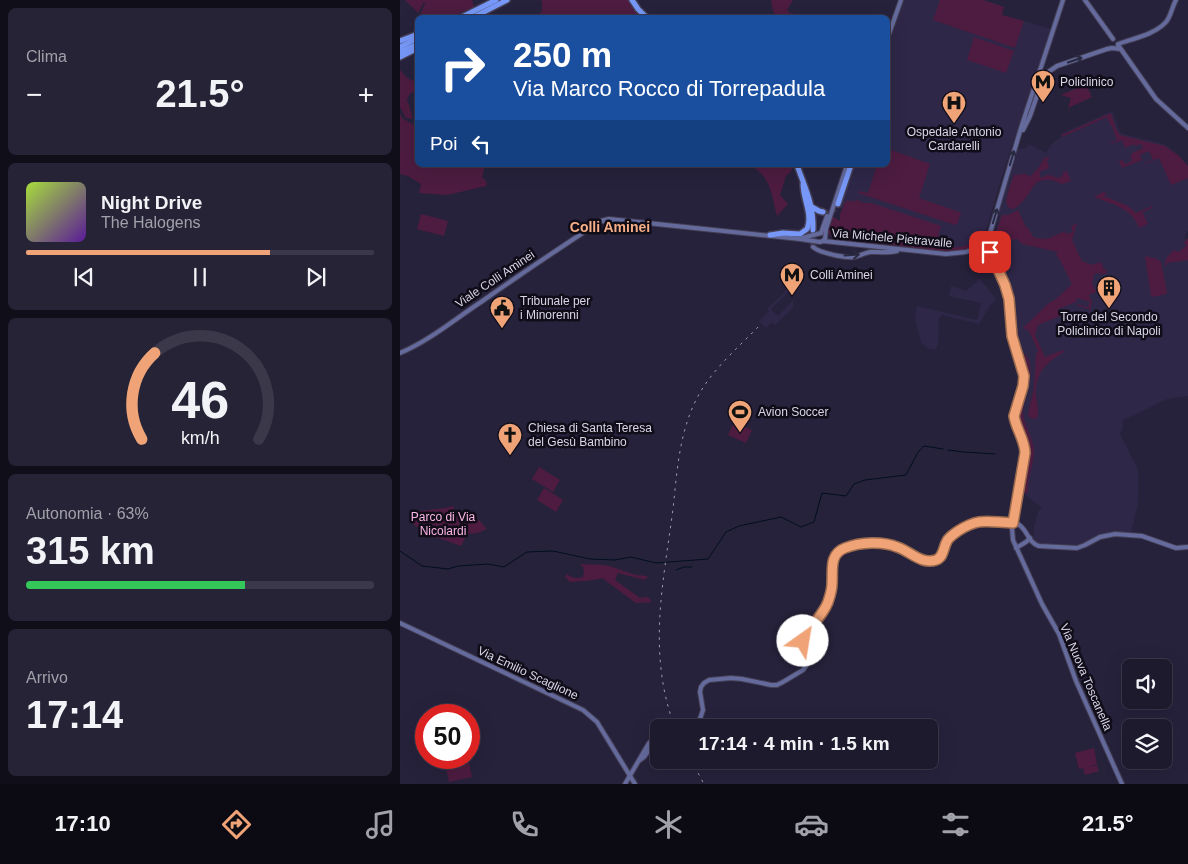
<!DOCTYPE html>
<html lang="it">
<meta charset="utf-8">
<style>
body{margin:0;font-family:Helvetica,sans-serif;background:#252335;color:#f1f3f6;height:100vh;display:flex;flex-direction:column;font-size:19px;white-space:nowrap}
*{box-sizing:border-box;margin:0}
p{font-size:16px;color:#a0a1aa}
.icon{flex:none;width:28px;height:28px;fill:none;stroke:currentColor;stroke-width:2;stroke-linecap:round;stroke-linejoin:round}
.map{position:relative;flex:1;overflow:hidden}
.side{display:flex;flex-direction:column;gap:8px;padding:8px;background:#100e19;width:400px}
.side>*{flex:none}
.guide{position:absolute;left:15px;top:15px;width:475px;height:152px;border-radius:8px;box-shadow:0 5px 20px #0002,0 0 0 1px #3b3849;background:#1a4fa0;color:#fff;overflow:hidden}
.buttons{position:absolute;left:722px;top:659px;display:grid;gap:10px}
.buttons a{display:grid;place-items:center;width:50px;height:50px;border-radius:8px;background:#1d1a2d;box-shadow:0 5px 20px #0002,0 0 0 1px #3b3849;font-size:25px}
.speed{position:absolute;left:15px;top:704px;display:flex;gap:10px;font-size:25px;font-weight:700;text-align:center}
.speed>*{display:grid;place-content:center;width:65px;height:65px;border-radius:50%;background:#1d1a2d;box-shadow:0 5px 20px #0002,0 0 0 1px #3b3849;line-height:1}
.speed .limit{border:8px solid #d22;background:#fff;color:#111}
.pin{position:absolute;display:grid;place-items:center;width:42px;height:42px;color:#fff;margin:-21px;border-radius:10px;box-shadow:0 2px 8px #0006}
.me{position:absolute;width:55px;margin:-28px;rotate:32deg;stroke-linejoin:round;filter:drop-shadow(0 0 4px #0008)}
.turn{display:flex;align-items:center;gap:18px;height:105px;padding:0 15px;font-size:22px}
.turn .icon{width:65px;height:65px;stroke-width:2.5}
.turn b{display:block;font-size:35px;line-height:42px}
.then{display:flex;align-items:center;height:48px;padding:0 15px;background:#0003;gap:10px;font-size:19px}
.big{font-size:38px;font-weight:600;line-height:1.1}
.side .card{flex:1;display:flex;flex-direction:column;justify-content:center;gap:8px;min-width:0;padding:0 18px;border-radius:8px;background:#252335}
.side .dial{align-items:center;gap:0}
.dial svg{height:130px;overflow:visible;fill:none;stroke:#3b3849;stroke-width:7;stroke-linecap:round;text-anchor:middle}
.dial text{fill:#f1f3f6;stroke:none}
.song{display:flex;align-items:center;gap:15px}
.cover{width:60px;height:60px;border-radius:8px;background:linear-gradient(135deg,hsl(80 70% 55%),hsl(270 70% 35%))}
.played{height:5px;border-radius:2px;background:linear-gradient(90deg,#efa377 70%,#3b3849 70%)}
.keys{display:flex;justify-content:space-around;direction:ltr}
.heat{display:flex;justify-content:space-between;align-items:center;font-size:28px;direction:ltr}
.charge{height:8px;border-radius:4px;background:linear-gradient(90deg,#34c759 63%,#3b3849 0)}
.trip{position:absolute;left:250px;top:719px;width:288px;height:50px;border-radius:8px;background:#1d1a2d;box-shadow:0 5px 20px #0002,0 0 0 1px #3b3849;font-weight:600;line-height:50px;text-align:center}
.tabs{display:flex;height:80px;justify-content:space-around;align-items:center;background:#0c0a12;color:#a0a1aa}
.tabs .icon{width:35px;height:35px}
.tabs .selected{color:#efa377}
.tabs b{font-size:22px;color:#f1f3f6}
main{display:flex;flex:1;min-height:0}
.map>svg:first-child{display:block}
.built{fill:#2e2748}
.green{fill:#4d1c40}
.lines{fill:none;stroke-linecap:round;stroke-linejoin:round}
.stream{stroke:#000f1d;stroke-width:1}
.highway-tunnel{stroke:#423d56;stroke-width:5;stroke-dasharray:5 2.5;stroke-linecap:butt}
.secondary-casing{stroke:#443f55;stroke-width:6}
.highway-casing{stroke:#443f55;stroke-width:8}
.secondary{stroke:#646a9c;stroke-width:4}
.highway{stroke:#7798f8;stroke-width:5}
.rail{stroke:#9e9aaf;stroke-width:1;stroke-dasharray:2.5 5;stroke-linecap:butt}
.oneway{stroke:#292940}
.route-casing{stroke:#9b6a4d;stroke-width:12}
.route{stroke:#efa377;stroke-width:9}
.labels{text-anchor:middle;stroke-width:5;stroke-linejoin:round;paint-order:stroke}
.poi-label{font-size:12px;fill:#d9d6e8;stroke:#100d19;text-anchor:start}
.street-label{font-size:12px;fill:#d9d6e8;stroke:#100d19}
.park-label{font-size:12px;fill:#fcb5e5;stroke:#100d19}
.neighbourhood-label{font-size:14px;font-weight:bold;fill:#f5ae85;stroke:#100d19}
</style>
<main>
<section class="side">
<div class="card"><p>Clima</p>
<div class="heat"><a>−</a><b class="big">21.5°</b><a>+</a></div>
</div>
<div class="card">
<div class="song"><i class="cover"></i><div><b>Night Drive</b><p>The Halogens</p></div></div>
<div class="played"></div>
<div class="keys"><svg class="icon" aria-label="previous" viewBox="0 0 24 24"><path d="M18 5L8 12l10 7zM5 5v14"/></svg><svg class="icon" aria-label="pause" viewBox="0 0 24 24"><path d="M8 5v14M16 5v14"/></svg><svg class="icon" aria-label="next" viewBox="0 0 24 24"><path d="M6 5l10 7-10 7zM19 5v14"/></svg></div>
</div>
<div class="card dial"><svg viewBox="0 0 100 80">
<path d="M14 69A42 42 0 1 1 86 69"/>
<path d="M14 69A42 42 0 0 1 22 16" stroke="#efa377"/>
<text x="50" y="56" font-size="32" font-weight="700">46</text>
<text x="50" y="72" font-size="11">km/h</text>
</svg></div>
<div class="card"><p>Autonomia · 63%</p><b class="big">315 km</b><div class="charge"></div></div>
<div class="card"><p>Arrivo</p><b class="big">17:14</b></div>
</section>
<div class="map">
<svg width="788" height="784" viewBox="0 0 788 784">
<rect width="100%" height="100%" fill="#27223c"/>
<g class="built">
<path d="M503,0H583L604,7L602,15L651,29L599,185L584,238L577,245L545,252L528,250L446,210L435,206L449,165H488V48Z"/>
<path d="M712,111L720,132L723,134L766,145L779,156L788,166V231L785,235L787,251L788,254V396L767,399L722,421L723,425L722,431L719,432L738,470V503L731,533L714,532L678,546L641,545L634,542L631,536L634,535V527L638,512L642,507L635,503L625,494L631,450L621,413L626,384V371L615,338L612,305L609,288L593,245V240L600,216L598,214L618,149L626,148L629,144L646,153L650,146L655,141L662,137L661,134Z"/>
<path d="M397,279L399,281L371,309L378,316L394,299L393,302V308L375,325L372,322L366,328L359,321L369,311L367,309L384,293L386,288H388Z"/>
<path d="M580,279L596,299L592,304H591L579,324L542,315L539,318L538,345L535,350L526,348L527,346L522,344L521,342L515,318L517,306L577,320L581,303L549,296L551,286L566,291Z"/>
</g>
<g class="green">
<path d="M5,0H72L74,7L51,17H24L20,15L25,3L24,2L18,13Z"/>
<path d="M141,0H230L234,8L242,17L134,18L142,12V2Z"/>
<path d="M371,0H393L387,10L390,13L410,16L412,17H377L373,11Z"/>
<path d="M540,0H583L604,7L602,15L624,21L615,48L533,20Z"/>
<path d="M574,37L614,51L606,73L567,60Z"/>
<path d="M0,70L7,78L16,82V90L9,95L7,99L13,119L6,118L0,107Z"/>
<path d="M686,84L692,97L668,108L671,98L661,95Z"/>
<path d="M0,113L2,118L17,127L18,165H83L84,169L82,177L87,182L86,186L47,195L19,193L21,184L8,176L0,174Z"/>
<path d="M711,113L716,129L720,135L765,146L779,156L788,166V178L771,185L759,158L745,164L744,163L753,160L749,151L740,155L742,160L722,168L719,161L722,160L725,164L732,161L730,156L732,155V153L743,148L741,144L735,146L734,144L725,148L722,140L711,144V143L717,140L712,126H711L707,117L662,137L661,135Z"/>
<path d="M488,149L530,164L519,198L559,212L561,213L557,224L555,225L458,193V191L468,193L477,165H488Z"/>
<path d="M645,157L651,158L647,160L649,168L639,172L641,178L649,174L650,176L653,175L654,177L657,178L663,176L662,173L667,171L671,181L662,184C655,181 648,178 640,181C639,182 637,182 636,183C632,187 615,220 607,205C604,200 612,181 614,175L627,174V175L630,177L639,167Z"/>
<path d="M350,165H391L392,170L386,176L380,195L388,204L377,216C371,194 372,178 350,165Z"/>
<path d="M703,192L707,193L704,196L728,206L736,213L752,206V208L742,212L748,224L739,228C732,208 712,204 694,197Z"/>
<path d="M445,200L453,201L458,200L463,203H471L541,226L536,246C553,248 567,250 579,236L584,238C578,246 570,250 561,251C546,254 529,250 514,248C487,244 461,241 433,239L426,229L430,218L432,216L440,221V214L446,200Z"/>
<path d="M618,210L626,227L628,228L632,235L635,238L647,239L665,231L666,234L673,232L671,227L677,223L672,240L682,261L692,265L701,262L704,270L706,269L707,273L702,274L696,273L694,275L692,283L696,292L689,295L692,303L689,313V307L688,309L677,305L678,302V304L688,307L690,302L677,298L676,302L658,309L660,316L638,325L635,335L645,357L663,350L664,352C646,362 635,373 636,396C637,402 638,409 638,415V417L634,419L629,417L628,414L634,388L636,354L638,351L629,331L623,328L649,303L655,300L672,284L660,260L656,255L658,252L622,244L617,239L612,240L609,237L604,243L595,235L602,215H608Z"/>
<path d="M21,214L48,221L44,236L17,229Z"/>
<path d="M788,238V260L767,263V265H765C765,258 770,254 774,250L779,252L786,246L784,242Z"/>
<path d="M745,256L757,259L761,262L767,292L766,294L753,297L751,296Z"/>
<path d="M620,351C641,360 624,396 623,412C623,424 633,437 634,450C634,464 627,478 628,492L624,493L623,489L629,450L618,416L626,391L628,374V370L619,352Z"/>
<path d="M334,422L352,430L346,443L328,435Z"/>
<path d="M139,467L160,480L153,492L132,479Z"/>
<path d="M144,488L163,500L156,512L137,500Z"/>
<path d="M53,506L55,511L54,514L57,516L61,517L65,523L78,519L87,529L77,533L67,534L61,546L22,532L21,530L13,524L12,512L46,508Z"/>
<path d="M180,564L206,565L236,575L248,576L245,580L218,573L215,580L240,598L248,597L252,602L236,603L202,578C193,581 180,581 170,582L165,577L167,574C171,578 178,579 183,577L184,572L183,567Z"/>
<path d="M694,748L697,764L688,767L697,765L699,771L685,775L683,768L679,769L675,753Z"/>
<path d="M44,758H68L72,777L49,782Z"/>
</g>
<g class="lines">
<g class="stream">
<path d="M548,450L564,452L595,454"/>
<path d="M0,551L22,566L48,569L58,566L88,564L104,567L127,552L153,551L190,559L215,560L231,557L256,563L308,559L326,532L339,526L381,517L401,527L414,522L422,493L446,496L454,484L465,480L506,475L518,452L524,446L543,449"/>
<path d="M276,570L284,567H292"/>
</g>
<g class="highway-tunnel">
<path d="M423,212C431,213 435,211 438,204"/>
<path d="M413,247V230"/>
</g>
<defs>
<g id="secondary">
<path d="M663,0L621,128L588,240V246L590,252L605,285L609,299L612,336L623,376V386L615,416C616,429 625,440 625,453L612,528L613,540L642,604L659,634L676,681L722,784"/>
<path d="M685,0L713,39"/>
<path d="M488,37L501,0"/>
<path d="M718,44C734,38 754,35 766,22C771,16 772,7 776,0"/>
<path d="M718,45L756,99L788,128"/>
<path d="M623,130L630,116L644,75L657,66L707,49L712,48L720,49"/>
<path d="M204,221L209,224L218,220"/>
<path d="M421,233L427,216"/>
<path d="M402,238L421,233"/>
<path d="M423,241L425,239L426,229L447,165"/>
<path d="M413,247C420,253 444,258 454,257C460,256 464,253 470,252C479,252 489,253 497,251"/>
<path d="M0,353C29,341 55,319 81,302C121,274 161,247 201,221L209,219L400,239L420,242L423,241L546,254L566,252L579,247L588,246"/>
<path d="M616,548L626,542L630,538"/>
<path d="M0,623L183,710L197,722L235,784"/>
<path d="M297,728L303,710L300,692L301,687L304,683L309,680L331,678L342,679L371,685H377L383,682L403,670L406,666L407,658L403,641L404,636C414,622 427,609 431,591C434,579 427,559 439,551C451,542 484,541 498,547C510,552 520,563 533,560C544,558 542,548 547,540C550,536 555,533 559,531C565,527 570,523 576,522C587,519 607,522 618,524C628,530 628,543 639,546L677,548L685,545L700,537L715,534L742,536L776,548L788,547"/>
<path d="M240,760L244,757L254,743L259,742"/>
<path d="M225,784L249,743L255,738H259"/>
</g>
<g id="highway">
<path d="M232,0L238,9L247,18"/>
<path d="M60,18L96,0"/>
<path d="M72,18L107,0"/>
<path d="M0,41L18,34"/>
<path d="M0,47L18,38"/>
<path d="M0,52L18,44"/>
<path d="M0,57L18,48"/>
<path d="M397,165C405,188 414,205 413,230"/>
<path d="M438,204L451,165"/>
<path d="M412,207L419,211L423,212"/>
<path d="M370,235L383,233L400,234L407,229C413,215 403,199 403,184"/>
</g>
</defs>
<use href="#secondary" class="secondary-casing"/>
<use href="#highway" class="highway-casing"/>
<use href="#secondary" class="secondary"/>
<use href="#highway" class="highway"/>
<g class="rail">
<path d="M275,728C247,653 263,585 273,509C277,472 279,433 297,398C312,369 339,347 361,324"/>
<path d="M291,760L304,784"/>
</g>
</g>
<defs><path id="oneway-shaft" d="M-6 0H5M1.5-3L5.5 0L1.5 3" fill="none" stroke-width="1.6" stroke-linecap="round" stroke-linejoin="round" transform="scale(1.25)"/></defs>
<g class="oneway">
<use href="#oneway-shaft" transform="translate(675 60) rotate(-19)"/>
<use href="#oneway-shaft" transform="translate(612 158) rotate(-73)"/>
<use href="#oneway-shaft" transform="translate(595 216) rotate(-73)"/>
<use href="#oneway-shaft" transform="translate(452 255) rotate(-4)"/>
</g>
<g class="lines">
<defs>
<path id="route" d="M403,641L404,636C412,625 423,615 428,602C430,596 432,590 432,584C433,570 429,554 445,548C460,542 483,541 497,547C510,551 521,565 536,560C544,557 543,548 547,541C549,537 554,534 558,531C580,517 588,522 613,523L625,453C625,440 616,429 614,416L623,386L624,376L612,336L609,299L605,285L590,252"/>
</defs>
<use href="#route" class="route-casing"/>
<use href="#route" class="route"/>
</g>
<defs>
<symbol id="metro-pin" viewBox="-11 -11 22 30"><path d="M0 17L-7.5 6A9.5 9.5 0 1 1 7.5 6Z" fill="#efa377" stroke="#100d19"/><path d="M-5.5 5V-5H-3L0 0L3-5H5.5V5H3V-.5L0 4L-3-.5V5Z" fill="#111"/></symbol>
<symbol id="hospital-pin" viewBox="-11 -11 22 30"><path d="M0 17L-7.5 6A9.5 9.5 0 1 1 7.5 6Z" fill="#efa377" stroke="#100d19"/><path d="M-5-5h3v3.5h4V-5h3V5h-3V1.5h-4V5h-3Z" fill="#111"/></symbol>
<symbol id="building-pin" viewBox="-11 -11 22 30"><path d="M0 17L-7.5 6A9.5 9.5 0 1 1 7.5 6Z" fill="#efa377" stroke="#100d19"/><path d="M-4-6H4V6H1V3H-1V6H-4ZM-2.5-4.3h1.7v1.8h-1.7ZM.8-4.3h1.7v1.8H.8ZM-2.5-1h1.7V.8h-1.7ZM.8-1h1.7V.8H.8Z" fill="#111"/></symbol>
<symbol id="civic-pin" viewBox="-11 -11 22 30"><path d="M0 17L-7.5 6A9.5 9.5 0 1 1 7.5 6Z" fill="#efa377" stroke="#100d19"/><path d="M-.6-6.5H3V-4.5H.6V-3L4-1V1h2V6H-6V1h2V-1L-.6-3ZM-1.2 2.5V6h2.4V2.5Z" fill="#111"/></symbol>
<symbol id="stadium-pin" viewBox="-11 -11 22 30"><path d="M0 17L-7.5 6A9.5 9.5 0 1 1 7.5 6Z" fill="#efa377" stroke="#100d19"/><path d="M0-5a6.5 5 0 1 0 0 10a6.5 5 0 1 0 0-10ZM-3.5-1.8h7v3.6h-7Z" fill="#111"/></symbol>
<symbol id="church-pin" viewBox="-11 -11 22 30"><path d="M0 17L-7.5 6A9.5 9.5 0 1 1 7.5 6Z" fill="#efa377" stroke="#100d19"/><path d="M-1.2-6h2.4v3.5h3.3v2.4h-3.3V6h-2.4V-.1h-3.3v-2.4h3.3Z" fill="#111"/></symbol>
</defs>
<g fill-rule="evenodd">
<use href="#metro-pin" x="629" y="68" width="28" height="38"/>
<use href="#hospital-pin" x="540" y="89" width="28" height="38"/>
<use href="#metro-pin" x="378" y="261" width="28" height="38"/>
<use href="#building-pin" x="695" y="274" width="28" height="38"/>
<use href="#civic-pin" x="88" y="294" width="28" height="38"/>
<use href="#stadium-pin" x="326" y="398" width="28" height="38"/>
<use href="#church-pin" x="96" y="421" width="28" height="38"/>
</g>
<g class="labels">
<g class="poi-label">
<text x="660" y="86">Policlinico</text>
<text x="554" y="136" text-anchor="middle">Ospedale Antonio<tspan x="554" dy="14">Cardarelli</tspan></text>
<text x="410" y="279">Colli Aminei</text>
<text x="120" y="305">Tribunale per<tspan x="120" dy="14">i Minorenni</tspan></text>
<text x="709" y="321" text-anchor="middle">Torre del Secondo<tspan x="709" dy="14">Policlinico di Napoli</tspan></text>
<text x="358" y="416">Avion Soccer</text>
<text x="128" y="432">Chiesa di Santa Teresa<tspan x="128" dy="14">del Gesù Bambino</tspan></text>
</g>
<g class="street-label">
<text transform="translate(492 238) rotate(5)" y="4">Via Michele Pietravalle</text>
<text transform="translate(95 279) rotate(-34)" y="4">Viale Colli Aminei</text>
<text transform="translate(128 673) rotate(25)" y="4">Via Emilio Scaglione</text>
<text transform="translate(686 677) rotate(67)" y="4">Via Nuova Toscanella</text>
</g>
<g class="park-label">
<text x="43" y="521">Parco di Via<tspan x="43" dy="14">Nicolardi</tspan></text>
</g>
<g class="neighbourhood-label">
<text x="210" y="232">Colli Aminei</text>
</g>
</g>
</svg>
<div class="buttons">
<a><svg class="icon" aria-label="sound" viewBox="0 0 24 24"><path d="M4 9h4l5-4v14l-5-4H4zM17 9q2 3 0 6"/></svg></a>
<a><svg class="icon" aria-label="layers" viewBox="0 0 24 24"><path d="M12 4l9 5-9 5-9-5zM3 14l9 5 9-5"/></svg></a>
</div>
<div class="speed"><div class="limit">50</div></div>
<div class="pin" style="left:590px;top:252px;background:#d93025"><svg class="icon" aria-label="arrive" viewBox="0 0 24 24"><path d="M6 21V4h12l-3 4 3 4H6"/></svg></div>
<svg class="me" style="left:403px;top:641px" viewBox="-20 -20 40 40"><circle r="19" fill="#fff"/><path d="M0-13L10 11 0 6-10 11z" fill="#efa377"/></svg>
<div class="trip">17:14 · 4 min · 1.5 km</div>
<div class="guide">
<div class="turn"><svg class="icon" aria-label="right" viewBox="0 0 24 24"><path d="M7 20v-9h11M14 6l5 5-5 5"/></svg><div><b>250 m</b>Via Marco Rocco di Torrepadula</div></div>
<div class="then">Poi<svg class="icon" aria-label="left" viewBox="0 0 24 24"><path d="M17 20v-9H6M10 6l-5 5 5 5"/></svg></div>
</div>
</div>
</main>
<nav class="tabs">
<b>17:10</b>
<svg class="icon selected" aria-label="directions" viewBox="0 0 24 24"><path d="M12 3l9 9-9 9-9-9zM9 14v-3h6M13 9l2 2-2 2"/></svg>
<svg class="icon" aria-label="music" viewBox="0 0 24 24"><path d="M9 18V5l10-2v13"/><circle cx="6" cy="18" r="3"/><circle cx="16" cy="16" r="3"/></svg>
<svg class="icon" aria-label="phone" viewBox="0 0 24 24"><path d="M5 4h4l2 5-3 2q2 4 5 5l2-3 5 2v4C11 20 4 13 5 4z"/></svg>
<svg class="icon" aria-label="climate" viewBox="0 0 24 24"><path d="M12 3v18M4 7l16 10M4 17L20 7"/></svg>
<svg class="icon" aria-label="car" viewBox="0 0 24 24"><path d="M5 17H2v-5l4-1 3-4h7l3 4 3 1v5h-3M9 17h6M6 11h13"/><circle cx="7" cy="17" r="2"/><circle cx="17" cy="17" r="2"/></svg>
<svg class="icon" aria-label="filters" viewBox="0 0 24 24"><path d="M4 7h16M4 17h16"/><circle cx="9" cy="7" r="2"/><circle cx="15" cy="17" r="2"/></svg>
<b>21.5°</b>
</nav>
